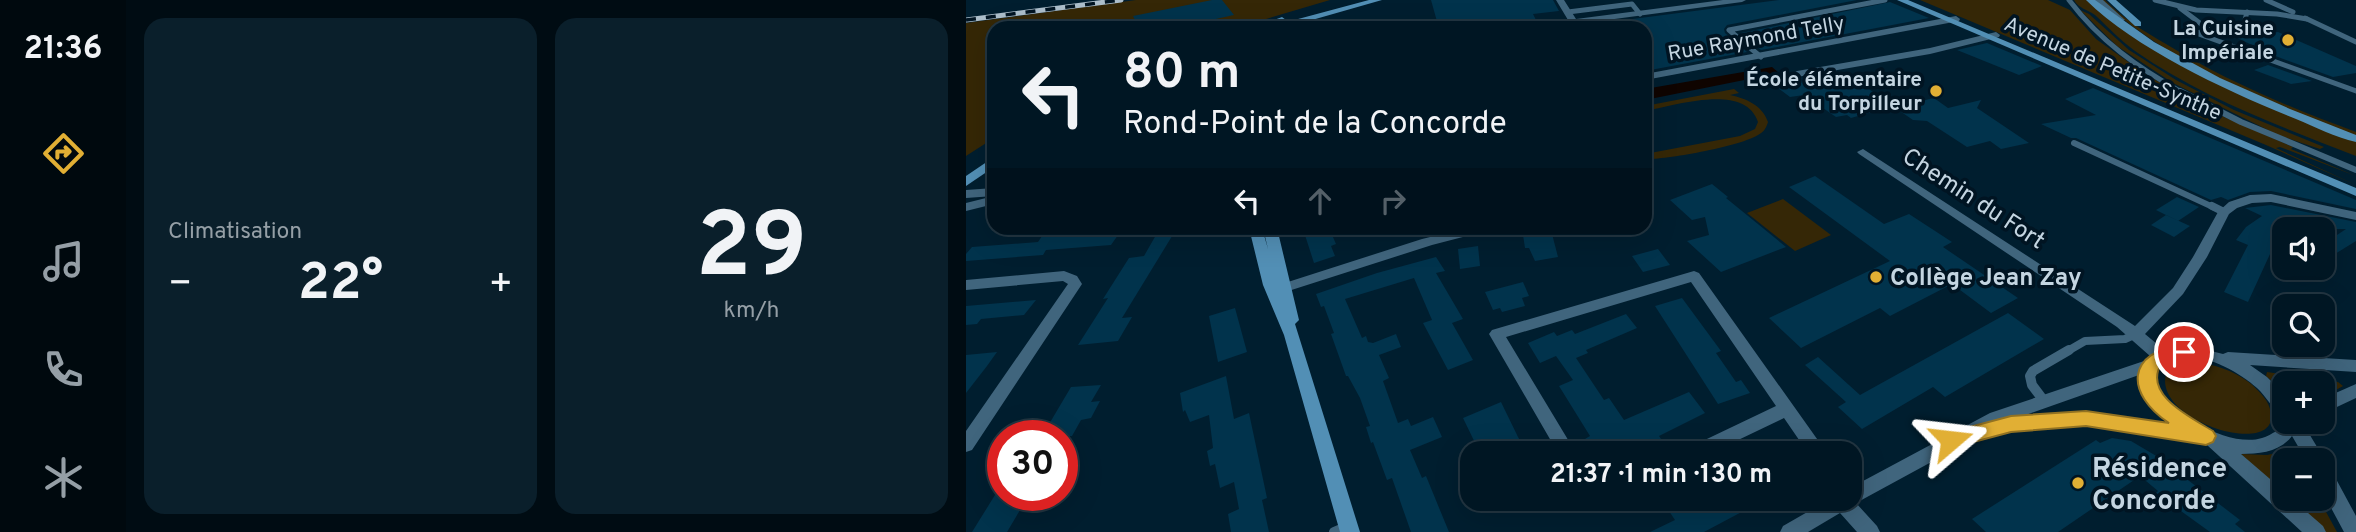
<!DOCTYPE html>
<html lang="fr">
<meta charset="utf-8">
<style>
body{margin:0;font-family:Overpass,sans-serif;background:#0a1f2b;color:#f1f3f6;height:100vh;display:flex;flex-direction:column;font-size:26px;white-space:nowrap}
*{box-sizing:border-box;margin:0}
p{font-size:23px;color:#959fa6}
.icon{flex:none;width:38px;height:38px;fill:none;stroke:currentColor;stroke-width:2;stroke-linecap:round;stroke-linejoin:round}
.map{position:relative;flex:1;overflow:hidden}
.side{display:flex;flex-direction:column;gap:18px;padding:18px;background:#000c13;width:840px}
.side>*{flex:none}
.guide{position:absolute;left:21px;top:21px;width:665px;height:214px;border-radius:21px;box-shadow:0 7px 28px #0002,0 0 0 2px #223541;background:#001623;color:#f1f3f6;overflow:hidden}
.buttons{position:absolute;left:1306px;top:217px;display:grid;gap:14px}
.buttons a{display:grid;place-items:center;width:63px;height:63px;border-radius:14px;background:#001623;box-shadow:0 7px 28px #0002,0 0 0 2px #223541;font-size:35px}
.speed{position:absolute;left:21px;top:420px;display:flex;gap:14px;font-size:35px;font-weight:700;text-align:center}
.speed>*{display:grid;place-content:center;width:91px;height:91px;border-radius:50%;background:#001623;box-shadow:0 7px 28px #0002,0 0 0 2px #223541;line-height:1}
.speed .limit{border:10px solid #d22;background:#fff;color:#111}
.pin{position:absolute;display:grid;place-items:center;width:60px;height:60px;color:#fff;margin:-30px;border:4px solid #fff;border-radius:50%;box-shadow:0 2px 7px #0007}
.me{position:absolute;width:77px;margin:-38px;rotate:73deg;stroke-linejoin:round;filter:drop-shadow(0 0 5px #0008)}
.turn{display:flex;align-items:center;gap:24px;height:147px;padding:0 21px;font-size:32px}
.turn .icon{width:91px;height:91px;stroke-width:2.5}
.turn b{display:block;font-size:49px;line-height:60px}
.lanes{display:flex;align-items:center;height:66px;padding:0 21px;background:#0003;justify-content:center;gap:35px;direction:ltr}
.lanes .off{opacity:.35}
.big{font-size:52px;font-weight:700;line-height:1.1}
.side .widget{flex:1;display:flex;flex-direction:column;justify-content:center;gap:10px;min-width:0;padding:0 24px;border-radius:21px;background:#0a1f2b}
.side .dial{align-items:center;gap:0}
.dial b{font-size:91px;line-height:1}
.heat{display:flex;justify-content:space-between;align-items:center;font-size:38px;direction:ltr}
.side .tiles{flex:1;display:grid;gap:18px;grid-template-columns:repeat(2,1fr)}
.trip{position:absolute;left:494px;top:441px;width:402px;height:70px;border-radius:21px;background:#001623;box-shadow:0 7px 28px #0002,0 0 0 2px #223541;font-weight:700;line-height:70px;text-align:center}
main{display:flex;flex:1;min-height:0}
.menu{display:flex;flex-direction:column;width:126px;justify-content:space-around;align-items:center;background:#00090e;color:#959fa6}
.menu .icon{width:49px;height:49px}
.menu .current{color:#e1af34}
.menu b{font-size:32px;color:#f1f3f6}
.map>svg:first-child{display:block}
.green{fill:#352706}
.water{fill:#0f0400}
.building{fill:#01334c}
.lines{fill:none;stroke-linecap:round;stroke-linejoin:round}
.lane-far3{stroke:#40657d;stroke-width:5}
.lane-far2{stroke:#40657d;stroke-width:6}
.lane-far1{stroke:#40657d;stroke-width:8}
.lane{stroke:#40657d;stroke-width:10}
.street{fill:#40657d;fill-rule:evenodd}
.secondary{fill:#528fb5;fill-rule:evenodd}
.rail-casing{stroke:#acbecb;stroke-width:5}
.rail{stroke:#001422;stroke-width:3.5;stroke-dasharray:10;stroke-linecap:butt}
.route{fill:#e1af34;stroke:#927222;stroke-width:2}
.poi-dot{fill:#e1af34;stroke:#001422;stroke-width:2.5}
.labels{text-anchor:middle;stroke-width:7;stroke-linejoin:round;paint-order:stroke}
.far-poi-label{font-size:21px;font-weight:bold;fill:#c4d5e1;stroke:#001422;text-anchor:end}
.far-street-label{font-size:21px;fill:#c4d5e1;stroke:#001422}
.street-label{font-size:24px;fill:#c4d5e1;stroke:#001422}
.poi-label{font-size:24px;font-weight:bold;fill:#c4d5e1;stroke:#001422;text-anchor:start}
.near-poi-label{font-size:28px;font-weight:bold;fill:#c4d5e1;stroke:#001422;text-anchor:start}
</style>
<main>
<nav class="menu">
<b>21:36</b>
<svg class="icon current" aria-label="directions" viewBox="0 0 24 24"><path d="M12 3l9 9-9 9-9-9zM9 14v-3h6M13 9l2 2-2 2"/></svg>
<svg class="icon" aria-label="music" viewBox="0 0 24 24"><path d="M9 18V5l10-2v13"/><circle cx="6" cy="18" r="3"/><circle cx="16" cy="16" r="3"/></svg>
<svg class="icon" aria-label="phone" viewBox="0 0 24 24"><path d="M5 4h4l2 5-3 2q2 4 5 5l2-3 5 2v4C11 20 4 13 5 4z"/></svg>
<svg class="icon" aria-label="climate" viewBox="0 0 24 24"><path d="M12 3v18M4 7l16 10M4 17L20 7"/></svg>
</nav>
<section class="side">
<div class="tiles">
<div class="widget"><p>Climatisation</p>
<div class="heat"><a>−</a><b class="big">22°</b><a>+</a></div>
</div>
<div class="widget dial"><b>29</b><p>km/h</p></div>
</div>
</section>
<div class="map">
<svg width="1390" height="532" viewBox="0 0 1390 532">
<rect width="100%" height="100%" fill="#001e2f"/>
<g class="green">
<path d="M170,0H364L270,28H28V138L0,156V23Z"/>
<path d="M954,0H1082L1104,10L1130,39L1182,76L1258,117L1327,147L1325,149L1390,176L1314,147L1310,148L1390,185L1300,145Z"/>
<path d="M1108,0H1121L1189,48L1390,141V156C1314,126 1236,98 1169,51C1154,40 1142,27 1129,15C1121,9 1113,9 1108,0Z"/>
<path d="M1135,0H1139C1157,19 1178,31 1200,44C1260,81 1325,108 1390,132V138C1302,100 1206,66 1135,0Z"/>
<path d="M1114,10L1123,14L1163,50L1210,80L1268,110L1358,147L1354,149L1312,135L1207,83L1151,46Z"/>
<path d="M768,89L773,93L764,95C781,99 796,105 802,122C800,128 798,132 792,135C775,146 700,160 679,159V154L774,136L789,129L792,122C779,82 708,106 679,111V106Z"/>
<path d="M817,199L865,235L829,251L781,213Z"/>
<path d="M1218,363C1242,361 1265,369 1284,383C1293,391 1304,401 1305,414C1311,459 1182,420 1201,371Z"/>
<path d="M1301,372L1372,382L1377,386L1356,398V383H1318V392L1300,376Z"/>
<path d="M1321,451L1329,454L1333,460H1318V496L1275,454L1301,455Z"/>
<path d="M1321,499H1353L1371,532H1359Z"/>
</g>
<path class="water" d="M806,67L813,73L679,100V89Z"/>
<g class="building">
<path d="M246,0H256L268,15L209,28H173L167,16Z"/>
<path d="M465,0H587L593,11L567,14L570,20L493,28L491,22L472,25Z"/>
<path d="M813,0H891L761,25L758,29L759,33L781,52L679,71V28H631L628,24Z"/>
<path d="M924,2L963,18L795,50L775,33Z"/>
<path d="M1312,32L1390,66V73L1367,77L1312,57L1271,38Z"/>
<path d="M1021,43L1076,66L1053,75L991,50Z"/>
<path d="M1302,65L1346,81L1325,84L1288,70Z"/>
<path d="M827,77L841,78L850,84L886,77L927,106L885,118L881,115L870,117L838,95L824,97L804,82Z"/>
<path d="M1127,88L1390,200V209L1305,191L1284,192L1262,200L1255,197L1245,200L1110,138H1105L1075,124L1130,115L1099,99Z"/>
<path d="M968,98L982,108L1015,100L1011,108L1063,143L1035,149L1024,141L1001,147L961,121L947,120L928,107Z"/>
<path d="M849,176L918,224L943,214L986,242L977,247L1052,298L1025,313L986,284L924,316L914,308L835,348L803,318L924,261L823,187Z"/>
<path d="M746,184L762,197L760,198L820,247L755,272L721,241L743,235L739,217L726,220L704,200Z"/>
<path d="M1211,197L1233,207L1212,221L1190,210Z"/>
<path d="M1305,205L1390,222V241L1356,262V245L1380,229H1324L1318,226V260L1304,254L1282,302L1258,292L1282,245L1270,240L1280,227L1296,216L1279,208Z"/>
<path d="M1200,215L1224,226L1208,237L1185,225Z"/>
<path d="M132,228H157L145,245L80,250L77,255L0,261V254L6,247L72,242L76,236L92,235L96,230Z"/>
<path d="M194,228H211L156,318L166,317L152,341L112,345L142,298L137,299L163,258L178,256Z"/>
<path d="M342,228H363L370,244L365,246L369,256L348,263L338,232L343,231Z"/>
<path d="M585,230L592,257L569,261L563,248H559L557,235Z"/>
<path d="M512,246L514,266L494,269L492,249Z"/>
<path d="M692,249L704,265L677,272L666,256Z"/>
<path d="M470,257L479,271L470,273L497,319L486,323L507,360L482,370L457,323L466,320L448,278L379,299L396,338L400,336L402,342L407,343L430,334L435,347L413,355L423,378L417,381L432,423L442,419L445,426L467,417L476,437L444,450L456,478L460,476L483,532H445L426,478L421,480L407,442L405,443L400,427L404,426L394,398L382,376H380L365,334L368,333L358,306L355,307L350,294L411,273Z"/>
<path d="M557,282L563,296L556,298L559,306L536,312L534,308L527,310L519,292Z"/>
<path d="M716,298L755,351L750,353L770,382L775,380L784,393L752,404L689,306Z"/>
<path d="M70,300L58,315L15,319L11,324L0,325V306Z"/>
<path d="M269,308L281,352L252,362L243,316Z"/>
<path d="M1042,313L1078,339L979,397L967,387L896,429L872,407L880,402L839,365L852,357L894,395Z"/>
<path d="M660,314L671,328L620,350L622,353L610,358L638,400L643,398L658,420L723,392L739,413L693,436L695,439L678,448L682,453H629L619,439L624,436L593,386L607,380L590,356L574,363L562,343L588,332L591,336L606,330L609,334Z"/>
<path d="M31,352L21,366L0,393V355Z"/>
<path d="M260,376L268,419L283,413L301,498L296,500L303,532H265L262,514L273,509L268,482L254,488L249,464L244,466L241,451L247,448L243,415L224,422L219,410L217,412L214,393Z"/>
<path d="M135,385L125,402L134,401L125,418L115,420L106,436H76L105,387Z"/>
<path d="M535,402L552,437L561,453H514L497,418Z"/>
<path d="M1146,438L1165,441L1192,457L1274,520L1269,524L1279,532H1244L1190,493L1192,491L1174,476L1092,532H1020L1006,519L1130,440L1134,443Z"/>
<path d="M29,495H63L41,532H6Z"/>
<path d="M726,499H800L738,532H684L709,520L703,511Z"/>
</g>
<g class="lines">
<g class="lane-far3">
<path d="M1103,0C1134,41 1172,68 1217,93"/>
<path d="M1189,0L1230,10L1311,14L1341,19"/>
<path d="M1300,0L1327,12"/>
<path d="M1214,8L1243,30"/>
<path d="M602,12L666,4L674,14"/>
<path d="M1281,12L1278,24L1230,33L1390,91"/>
<path d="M1339,18L1390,42"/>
<path d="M795,57L763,30L919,0"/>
</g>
<g class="lane-far2">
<path d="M1214,91L1275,122L1390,170"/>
<path d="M1108,143L1249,208"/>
</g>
<g class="lane-far1">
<path d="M1246,206L1258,212"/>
<path d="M1100,352L1119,341L1159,339L1170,334"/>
</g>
<g class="lane">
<path d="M1078,401L1066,385L1064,376L1067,371L1103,350"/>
<path d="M368,532L382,526"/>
</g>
<g class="street">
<path d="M590,0H598L610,19L757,0H780L776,2L581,28H557L561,25L602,20Z"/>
<path d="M1128,0H1137L1159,20L1152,22Z"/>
<path d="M990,16L994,19L993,21L679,80V74Z"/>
<path d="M1030,32L1034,35L1033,37L964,54L831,77L826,74L831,71L964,48Z"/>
<path d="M897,149L1169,326L1207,288L1227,257L1252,212L1263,202L1284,195L1305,194L1390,212V220L1305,202L1286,203L1271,208L1263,214L1241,257L1217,294L1179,334L1197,349L1225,346L1257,354L1262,352L1390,360V372L1284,365L1301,377L1318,394V415C1307,411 1300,396 1291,388C1271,370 1233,350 1205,358C1198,360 1194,366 1189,372C1190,377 1191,384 1193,388C1207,416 1265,448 1296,438C1301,437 1306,433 1311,431L1316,417L1318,416V422H1336L1359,460L1357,464L1363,466L1390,516V532H1378L1356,491V460H1340L1326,436C1314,452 1294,454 1275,454L1318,491V499H1326L1357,526L1360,532H1336L1241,445L1231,440L1227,441L1120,426L1058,430L1019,436L1015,435L890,503L911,526L914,532H891L874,513L842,532H814L817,526L864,499H884V488L1024,413L1181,360L1184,356L1151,327L893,154L891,152ZM1173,375C1177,397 1189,410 1206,424L1120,412L1054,417Z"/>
<path d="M28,188V196L0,198V190Z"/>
<path d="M28,196V204L0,211V203Z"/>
<path d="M501,228H522L520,231L466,245L313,294L308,296L301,291L303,288L456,239Z"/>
<path d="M98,271L111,276L116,284L6,450L0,452V431L102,284L97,281L0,290V280Z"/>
<path d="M728,271L733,273L861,453H842L818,418L745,453H719L722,448L810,406L725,282L540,337L610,453H592L523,334L526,330Z"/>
<path d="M1390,384V398L1356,414V399Z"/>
<path d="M619,499H643L640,505L633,507L621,505Z"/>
</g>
<g class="secondary">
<path d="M403,0H416L318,28H304L305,26L286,28L316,17L320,20L319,22L306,26Z"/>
<path d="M931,0H942L1390,188V196Z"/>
<path d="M1120,0H1129L1188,42L1254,78L1324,109L1390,135V142C1369,137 1349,127 1330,119C1263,92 1171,50 1120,0Z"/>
<path d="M1141,0H1150L1175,22V26H1169Z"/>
<path d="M28,157V167L0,186V176Z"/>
<path d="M283,228H296L302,249L297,228H311L333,320L329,324L394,532H374L318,335L297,285Z"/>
</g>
<defs>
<path id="rail" d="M0,20L155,0"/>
</defs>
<use href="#rail" class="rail-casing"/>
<use href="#rail" class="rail"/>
</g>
<path class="route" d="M1218,345L1225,347L1227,352L1225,356L1196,363C1175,394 1226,418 1247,431L1250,436L1247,442L1240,445L1120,426L1045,432L985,448L977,446L974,440L977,434L985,432L1045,416L1120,411L1203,423C1159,394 1159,351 1218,345Z"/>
<g class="poi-dot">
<circle cx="1322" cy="40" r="7"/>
<circle cx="970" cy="91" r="7"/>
<circle cx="910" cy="277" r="7"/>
<circle cx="1112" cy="483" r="7"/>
</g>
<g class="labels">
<g class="far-poi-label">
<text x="1308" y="35">La Cuisine<tspan x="1308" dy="24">Impériale</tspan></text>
<text x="956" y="86">École élémentaire<tspan x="956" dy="24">du Torpilleur</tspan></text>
</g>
<g class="far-street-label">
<text transform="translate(790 38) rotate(-10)" y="7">Rue Raymond Telly</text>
<text transform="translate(1147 68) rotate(23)" y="7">Avenue de Petite-Synthe</text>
</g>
<g class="street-label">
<text transform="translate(1008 198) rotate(33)" y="8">Chemin du Fort</text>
</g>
<g class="poi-label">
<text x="924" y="285">Collège Jean Zay</text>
</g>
<g class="near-poi-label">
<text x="1126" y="477">Résidence<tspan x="1126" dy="32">Concorde</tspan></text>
</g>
</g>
</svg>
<div class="buttons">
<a><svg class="icon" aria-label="sound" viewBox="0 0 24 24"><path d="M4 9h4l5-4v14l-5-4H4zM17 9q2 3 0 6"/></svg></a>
<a><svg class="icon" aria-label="search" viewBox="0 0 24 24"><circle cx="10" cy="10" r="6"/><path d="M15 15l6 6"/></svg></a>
<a>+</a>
<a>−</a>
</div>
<div class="speed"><div class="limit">30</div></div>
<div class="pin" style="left:1218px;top:352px;background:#d93025"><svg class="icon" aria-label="arrive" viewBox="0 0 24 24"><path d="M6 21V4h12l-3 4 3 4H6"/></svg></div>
<svg class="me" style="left:985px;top:440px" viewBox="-20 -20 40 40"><path d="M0-17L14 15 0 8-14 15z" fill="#e1af34" stroke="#fff" stroke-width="4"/></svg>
<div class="trip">21:37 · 1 min · 130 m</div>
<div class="guide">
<div class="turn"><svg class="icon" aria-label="left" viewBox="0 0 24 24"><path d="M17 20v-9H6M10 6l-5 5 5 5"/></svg><div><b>80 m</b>Rond-Point de la Concorde</div></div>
<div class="lanes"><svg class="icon" aria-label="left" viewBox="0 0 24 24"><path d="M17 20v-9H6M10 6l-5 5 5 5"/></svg><svg class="icon off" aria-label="ahead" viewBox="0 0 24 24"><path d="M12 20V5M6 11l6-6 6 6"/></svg><svg class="icon off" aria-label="right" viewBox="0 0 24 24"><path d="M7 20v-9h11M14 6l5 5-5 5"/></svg></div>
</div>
</div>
</main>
